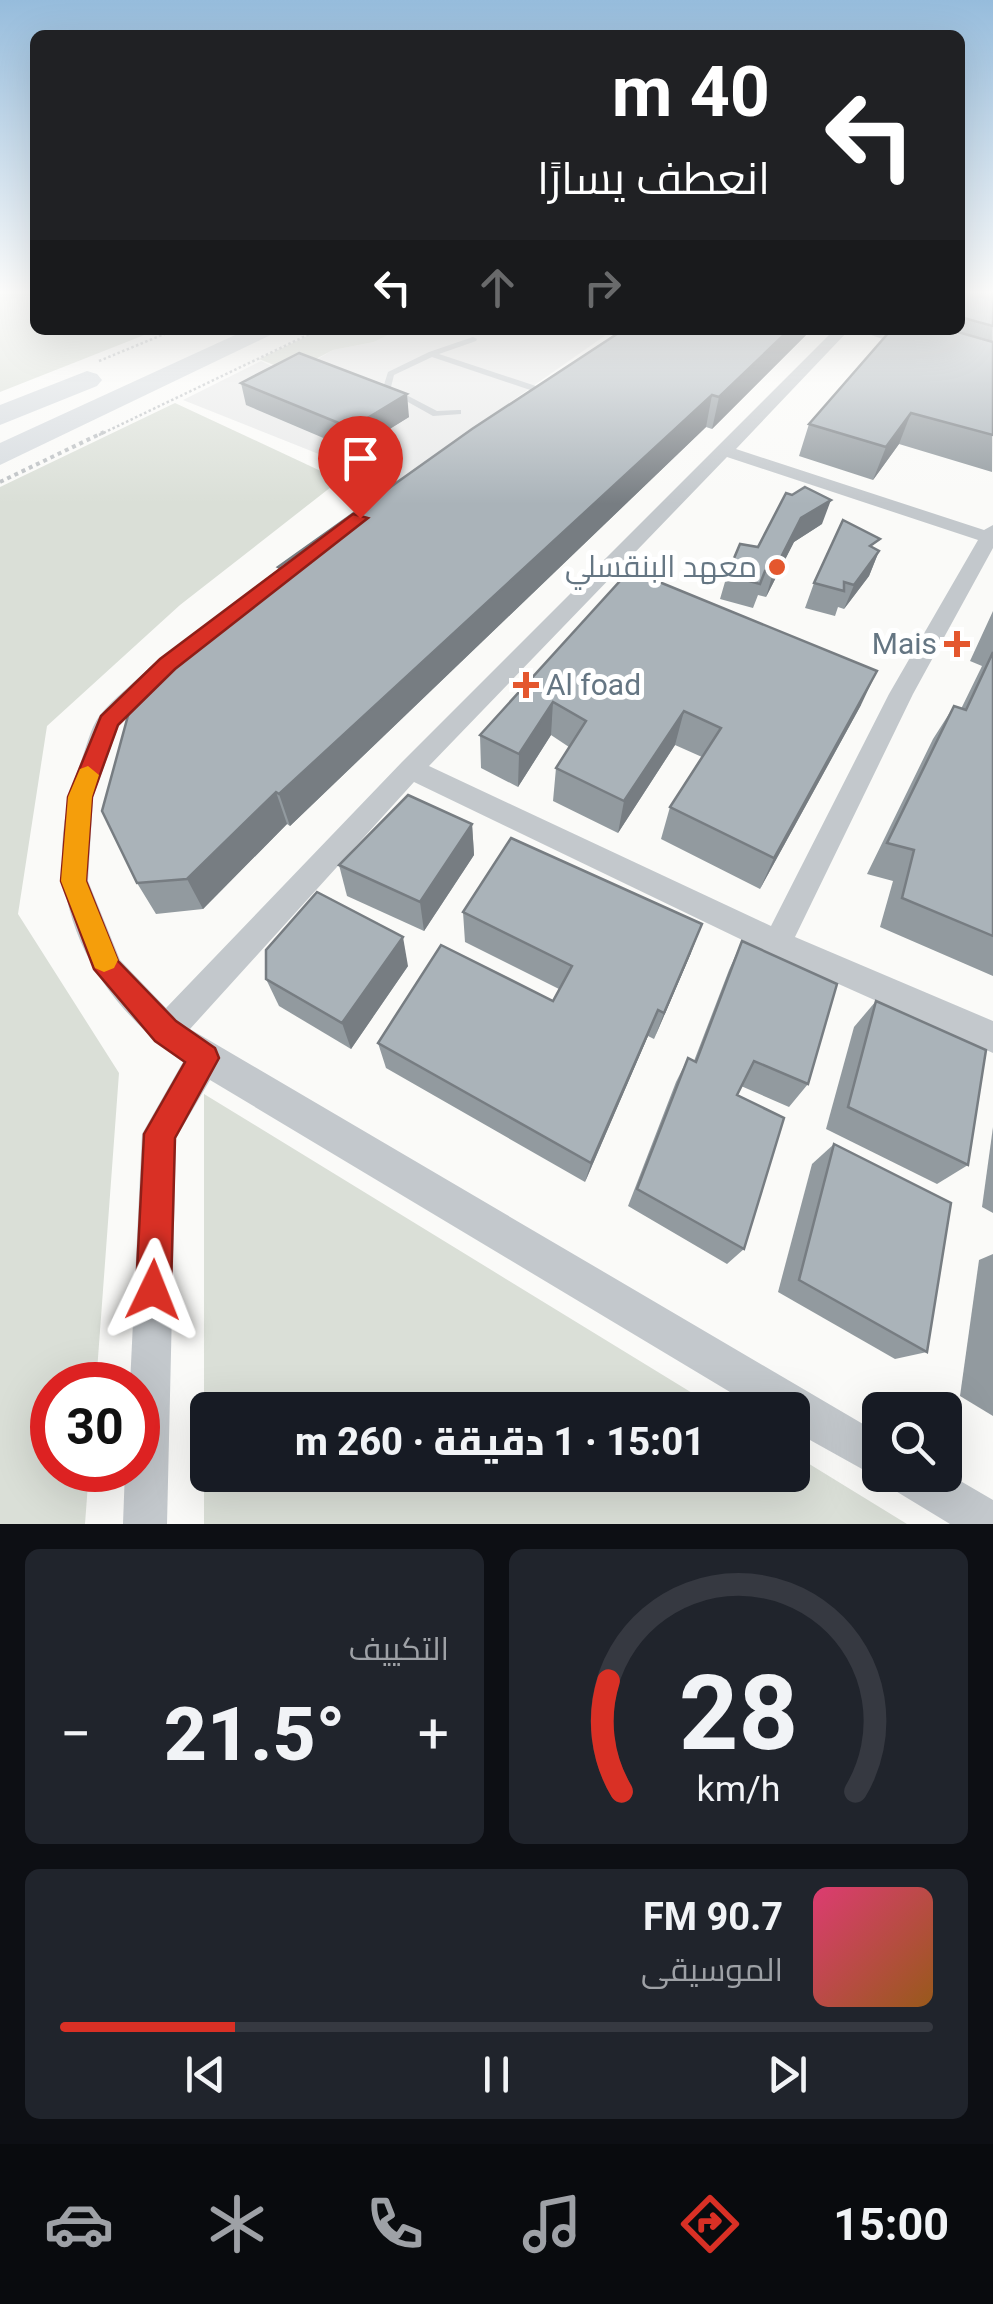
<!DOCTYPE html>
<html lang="ar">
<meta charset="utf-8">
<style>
body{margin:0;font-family:Roboto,Cairo,sans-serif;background:#20242c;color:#f1f3f6;direction:rtl;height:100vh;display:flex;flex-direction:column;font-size:38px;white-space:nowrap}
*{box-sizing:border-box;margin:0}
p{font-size:32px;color:#9ea1a6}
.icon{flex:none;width:55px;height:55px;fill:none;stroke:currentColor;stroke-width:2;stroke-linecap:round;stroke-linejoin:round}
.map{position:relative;height:1524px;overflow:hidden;direction:ltr}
.details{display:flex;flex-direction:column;gap:25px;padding:25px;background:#0d0f14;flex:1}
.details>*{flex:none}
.guide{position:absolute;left:30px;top:30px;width:935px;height:305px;border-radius:15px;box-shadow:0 10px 40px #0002;direction:rtl;background:#202124;color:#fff;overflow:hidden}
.fabs{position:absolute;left:862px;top:1392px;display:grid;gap:20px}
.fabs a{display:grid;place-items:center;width:100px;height:100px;border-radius:15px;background:#171b24;box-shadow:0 10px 40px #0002;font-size:50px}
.speed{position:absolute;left:30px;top:1362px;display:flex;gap:20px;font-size:50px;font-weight:700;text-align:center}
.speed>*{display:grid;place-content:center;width:130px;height:130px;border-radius:50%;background:#171b24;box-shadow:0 10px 40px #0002;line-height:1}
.speed .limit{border:15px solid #d22;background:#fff;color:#111}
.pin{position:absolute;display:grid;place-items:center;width:85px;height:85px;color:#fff;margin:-102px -42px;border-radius:50% 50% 50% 0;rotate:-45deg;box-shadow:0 0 10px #0007}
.pin .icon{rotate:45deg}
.me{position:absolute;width:110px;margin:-55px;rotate:2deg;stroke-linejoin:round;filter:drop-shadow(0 0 8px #0008)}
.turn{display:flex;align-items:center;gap:35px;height:210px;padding:0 30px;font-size:45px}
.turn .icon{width:130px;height:130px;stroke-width:2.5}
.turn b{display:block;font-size:70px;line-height:85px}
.lanes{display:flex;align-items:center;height:95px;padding:0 30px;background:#0003;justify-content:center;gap:50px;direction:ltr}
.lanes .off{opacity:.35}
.big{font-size:75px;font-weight:800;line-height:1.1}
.details .widget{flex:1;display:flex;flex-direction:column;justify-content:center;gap:15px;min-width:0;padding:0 35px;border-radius:15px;background:#20242c}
.details .dial{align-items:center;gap:0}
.dial svg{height:260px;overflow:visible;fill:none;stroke:#363941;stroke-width:7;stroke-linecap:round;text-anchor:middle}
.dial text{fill:#f1f3f6;stroke:none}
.song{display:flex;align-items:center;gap:30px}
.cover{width:120px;height:120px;border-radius:15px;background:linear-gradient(135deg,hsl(340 70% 55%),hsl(30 70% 35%))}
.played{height:10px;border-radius:5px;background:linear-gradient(90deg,#d93025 20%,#363941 20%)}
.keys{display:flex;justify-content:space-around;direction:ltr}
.heat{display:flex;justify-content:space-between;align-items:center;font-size:55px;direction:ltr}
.details .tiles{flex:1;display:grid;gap:25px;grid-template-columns:1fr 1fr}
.widget:last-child{grid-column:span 2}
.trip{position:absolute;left:190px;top:1392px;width:620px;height:100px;border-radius:15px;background:#171b24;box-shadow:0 10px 40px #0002;font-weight:800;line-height:100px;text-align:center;direction:rtl}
.dock{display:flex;height:160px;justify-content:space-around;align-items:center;background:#090b0e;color:#9ea1a6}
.dock .icon{width:70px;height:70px}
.dock .selected{color:#d93025}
.dock b{font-size:45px;color:#f1f3f6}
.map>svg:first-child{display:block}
.built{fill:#e8e9e9}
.green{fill:#dadfd7}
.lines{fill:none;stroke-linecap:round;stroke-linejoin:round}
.path-far1{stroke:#bbbfc2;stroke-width:2.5;stroke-dasharray:2.5 2.5;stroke-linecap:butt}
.path{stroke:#bbbfc2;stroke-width:4;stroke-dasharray:4 4;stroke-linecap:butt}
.lane{fill:#c3c8cc;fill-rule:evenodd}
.street{fill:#c3c8cc;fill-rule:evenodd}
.highway{fill:#d6dbdf;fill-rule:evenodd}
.wall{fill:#929a9f}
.shaded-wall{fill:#777d82}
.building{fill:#aab3b9;stroke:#777d82;stroke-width:2.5}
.route{fill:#d93025;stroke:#8d1f18;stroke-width:2.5}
.slow{fill:#f59e0b}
.poi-dot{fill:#e4572e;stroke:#fff;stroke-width:4}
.labels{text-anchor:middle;stroke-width:10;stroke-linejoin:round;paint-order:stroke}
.poi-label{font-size:30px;fill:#657683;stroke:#fff;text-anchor:end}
</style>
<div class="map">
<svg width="993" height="1524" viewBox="0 0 993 1524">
<rect width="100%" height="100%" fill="#fafaf8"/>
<path class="built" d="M398,330H613L394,484L183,400L261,361L291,375L333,350L374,342Z"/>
<g class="green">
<path d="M35,291V330H157L0,392V293Z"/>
<path d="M320,330H398L374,342L333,350L291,372L259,359Z"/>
<path d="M175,403L340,480L180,605L47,726L18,914L119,1073L96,1385H52V1470H89L85,1524H0V487Z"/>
<path d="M204,1094L720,1410H208V1475H792L793,1454L907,1524H204Z"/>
</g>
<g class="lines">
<g class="path-far1">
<path d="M99,361L174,330"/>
<path d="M99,435L318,330"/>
</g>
<path class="path" d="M0,482L104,432"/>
<g class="lane">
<path d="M545,330H553L548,333Z"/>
<path d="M473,337L477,339L476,341L439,354L545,389V393H539L432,357L394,375L391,387L437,411L458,410H461V414L433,416L383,388L388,372L429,352Z"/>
</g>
<g class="street">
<path d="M834,330H849L736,449L984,530L993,525V548L913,694L795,937L993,1021V1053L767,952L414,782L190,1029L880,1434V1475H945V1472L993,1500V1524H950L894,1490L888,1476L880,1479L792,1430V1410H760L210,1080L176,1138L167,1524H123L125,1470H138V1385H130L142,1134L183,1062C83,990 33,884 80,764C86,749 90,728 100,715C114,698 134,683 150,667H166L169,673L166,679L119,725L93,797L88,881L120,960L166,1008L402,762ZM727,457L978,540L889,694L771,926L429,766Z"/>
<path d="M856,330H878L923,346L916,350Z"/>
</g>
<g class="highway">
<path d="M246,330H281L0,465V443Z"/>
<path d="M87,371L97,374L102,380L97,386L0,425V405Z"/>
</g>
</g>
<g class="wall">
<path d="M960,291H993L992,472L899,444L873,480L799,456L809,424L891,330H960Z"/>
<path d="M811,330L712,429L706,427L290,826L287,824L203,909L156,914L137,883L279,571L278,567Z"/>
<path d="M241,383L409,417L354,451L246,405Z"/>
<path d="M822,524L794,542L766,597L758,595L753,608L720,599L727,575L758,547Z"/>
<path d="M875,549L879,551L869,576L844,609L838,607L835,616L805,608L814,583Z"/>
<path d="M630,570L861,705L760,889L661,839L670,807L702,757L675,745L618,833L553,801L556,768L569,747L551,735L518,787L481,768L480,735Z"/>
<path d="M993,611V976L880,927L893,881L867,874L933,739L954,706L961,709L982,666L970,661Z"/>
<path d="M472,824L474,855L424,931L347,896L339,865Z"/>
<path d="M463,912L691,953L654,1039L648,1036L585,1182L386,1068L378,1043L553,1001L559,989L465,942Z"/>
<path d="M742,941L808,1084L789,1107L741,1086L737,1095L744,1249L727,1264L628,1206L676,1082L688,1058L694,1061L729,970Z"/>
<path d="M408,966L351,1049L279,1006L266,979Z"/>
<path d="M876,1001L968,1165L937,1184L826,1129L854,1027Z"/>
<path d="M993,1127V1213L982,1207Z"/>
<path d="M834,1144L927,1352L895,1359L778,1292L812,1164Z"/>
<path d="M993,1254V1416L960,1396L979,1260Z"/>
</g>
<g class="shaded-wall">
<path d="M789,330H811L712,429L719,397Z"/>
<path d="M407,394L409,417L354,451L351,428Z"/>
<path d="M712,395L706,427L290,826L279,794Z"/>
<path d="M911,413L899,444L873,480L886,447Z"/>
<path d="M831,500L822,524L794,542L766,597L773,573L801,518Z"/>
<path d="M879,551L869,576L844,609L854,585Z"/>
<path d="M877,671L861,705L760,889L774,858Z"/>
<path d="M553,702L551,735L518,787L519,754Z"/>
<path d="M684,711L675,745L618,833L624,801Z"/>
<path d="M276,792L287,824L203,909L187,879Z"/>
<path d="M472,824L474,855L424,931L420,902Z"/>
<path d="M702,924L691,953L654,1039L664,1013Z"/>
<path d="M403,937L408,966L351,1049L342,1023Z"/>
<path d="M658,1010L648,1036L585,1182L591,1163Z"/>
</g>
<g class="building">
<path d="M960,291H993V326L960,317Z"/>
<path d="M623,330H789L719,397L712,395L279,794L276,792L187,879L137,883L102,811L135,690L184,643L282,569L278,567L472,429Z"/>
<path d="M891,330H951L993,342V435L911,413L886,447L809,424Z"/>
<path d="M299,353L407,394L351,428L241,383Z"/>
<path d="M805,487L831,500L801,518L773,573L765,571L760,584L727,575L740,544L758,547L786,493L792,495Z"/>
<path d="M843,520L880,539L870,546L879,551L854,585L844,582V591L814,583Z"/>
<path d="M630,570L877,671L774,858L670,807L721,728L684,711L624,801L556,768L586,721L553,702L519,754L480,735Z"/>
<path d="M993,652V936L902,898L914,850L887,843L954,706L966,710Z"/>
<path d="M408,795L472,824L420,902L339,865Z"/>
<path d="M511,838L702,924L664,1013L658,1010L591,1163L378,1043L441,945L553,1001L572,966L463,912Z"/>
<path d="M317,892L403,937L342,1023L266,979V950Z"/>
<path d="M742,941L837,984L808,1084L754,1061L737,1095L784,1118L744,1249L637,1189L688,1058L696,1062Z"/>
<path d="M876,1001L986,1050L968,1165L848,1107Z"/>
<path d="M834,1144L951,1203L927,1352L799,1280Z"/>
</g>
<linearGradient id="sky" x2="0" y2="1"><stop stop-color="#96bcdc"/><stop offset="0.58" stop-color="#fdfdfc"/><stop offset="1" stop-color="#fdfdfc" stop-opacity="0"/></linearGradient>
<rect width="993" height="504" fill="url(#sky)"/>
<path class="route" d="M353,514L368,518L175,669L118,725L92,797L86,881L118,961L176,1021L215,1048L219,1058L175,1138L171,1290L166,1303L153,1308L141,1303L136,1290L144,1134L185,1062L155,1041L94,969L61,881L68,797L101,716L160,659Z"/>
<path class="slow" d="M88,766L99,775L92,797L86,881L118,960L114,968L104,972L95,968L61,881L68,797L80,769Z"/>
<g class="poi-dot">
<circle cx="777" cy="567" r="10"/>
<path d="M952 629h10v10h10v10h-10v10h-10v-10h-10v-10h10z"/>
<path d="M521 670h10v10h10v10h-10v10h-10v-10h-10v-10h10z"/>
</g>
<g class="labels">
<g class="poi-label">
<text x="757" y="577">معهد البنقسلي</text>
<text x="937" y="654">Mais</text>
<text x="546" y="695" text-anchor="start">Al foad</text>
</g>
</g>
</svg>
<div class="fabs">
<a><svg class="icon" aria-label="search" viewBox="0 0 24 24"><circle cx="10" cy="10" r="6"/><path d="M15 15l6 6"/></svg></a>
</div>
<div class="speed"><div class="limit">30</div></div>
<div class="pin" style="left:360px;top:518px;background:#d93025"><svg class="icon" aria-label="arrive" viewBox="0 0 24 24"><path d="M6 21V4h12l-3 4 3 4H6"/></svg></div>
<svg class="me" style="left:153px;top:1290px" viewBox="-20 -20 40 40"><path d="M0-17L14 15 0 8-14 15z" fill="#d93025" stroke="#fff" stroke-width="4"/></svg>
<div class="trip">15:01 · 1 دقيقة · 260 m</div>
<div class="guide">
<div class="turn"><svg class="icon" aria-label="left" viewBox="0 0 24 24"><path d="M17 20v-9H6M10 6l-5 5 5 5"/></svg><div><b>40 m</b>انعطف يسارًا</div></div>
<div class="lanes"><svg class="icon" aria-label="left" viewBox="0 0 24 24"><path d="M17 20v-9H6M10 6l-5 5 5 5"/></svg><svg class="icon off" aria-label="ahead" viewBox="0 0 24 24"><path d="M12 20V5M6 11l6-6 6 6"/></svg><svg class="icon off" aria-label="right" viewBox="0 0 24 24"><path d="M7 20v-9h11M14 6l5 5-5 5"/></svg></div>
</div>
</div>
<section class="details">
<div class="tiles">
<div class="widget dial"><svg viewBox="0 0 100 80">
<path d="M14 69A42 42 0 1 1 86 69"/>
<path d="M14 69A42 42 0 0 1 10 35" stroke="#d93025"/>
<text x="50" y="56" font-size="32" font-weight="700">28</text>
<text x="50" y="72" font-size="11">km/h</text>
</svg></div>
<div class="widget"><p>التكييف</p>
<div class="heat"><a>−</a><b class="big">21.5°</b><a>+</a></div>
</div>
<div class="widget">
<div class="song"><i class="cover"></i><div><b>90.7 FM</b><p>الموسيقى</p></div></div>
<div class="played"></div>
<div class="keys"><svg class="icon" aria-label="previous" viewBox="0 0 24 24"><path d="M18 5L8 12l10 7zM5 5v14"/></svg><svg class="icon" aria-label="pause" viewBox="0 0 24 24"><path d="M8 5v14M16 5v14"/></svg><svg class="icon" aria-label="next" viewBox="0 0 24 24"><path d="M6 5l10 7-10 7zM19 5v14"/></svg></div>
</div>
</div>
</section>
<nav class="dock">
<b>15:00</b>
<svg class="icon selected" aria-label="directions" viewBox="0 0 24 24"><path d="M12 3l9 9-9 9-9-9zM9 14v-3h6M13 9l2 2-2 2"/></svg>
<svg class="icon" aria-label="music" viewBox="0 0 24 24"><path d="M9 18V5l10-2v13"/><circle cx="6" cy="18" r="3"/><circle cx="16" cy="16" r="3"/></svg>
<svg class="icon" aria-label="phone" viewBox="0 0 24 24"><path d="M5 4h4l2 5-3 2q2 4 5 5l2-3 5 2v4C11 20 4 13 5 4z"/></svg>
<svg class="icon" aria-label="climate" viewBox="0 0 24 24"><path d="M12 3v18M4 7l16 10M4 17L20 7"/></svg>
<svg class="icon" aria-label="car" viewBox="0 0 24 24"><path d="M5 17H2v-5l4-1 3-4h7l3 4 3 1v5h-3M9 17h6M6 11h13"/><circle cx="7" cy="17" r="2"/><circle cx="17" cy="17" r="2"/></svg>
</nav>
